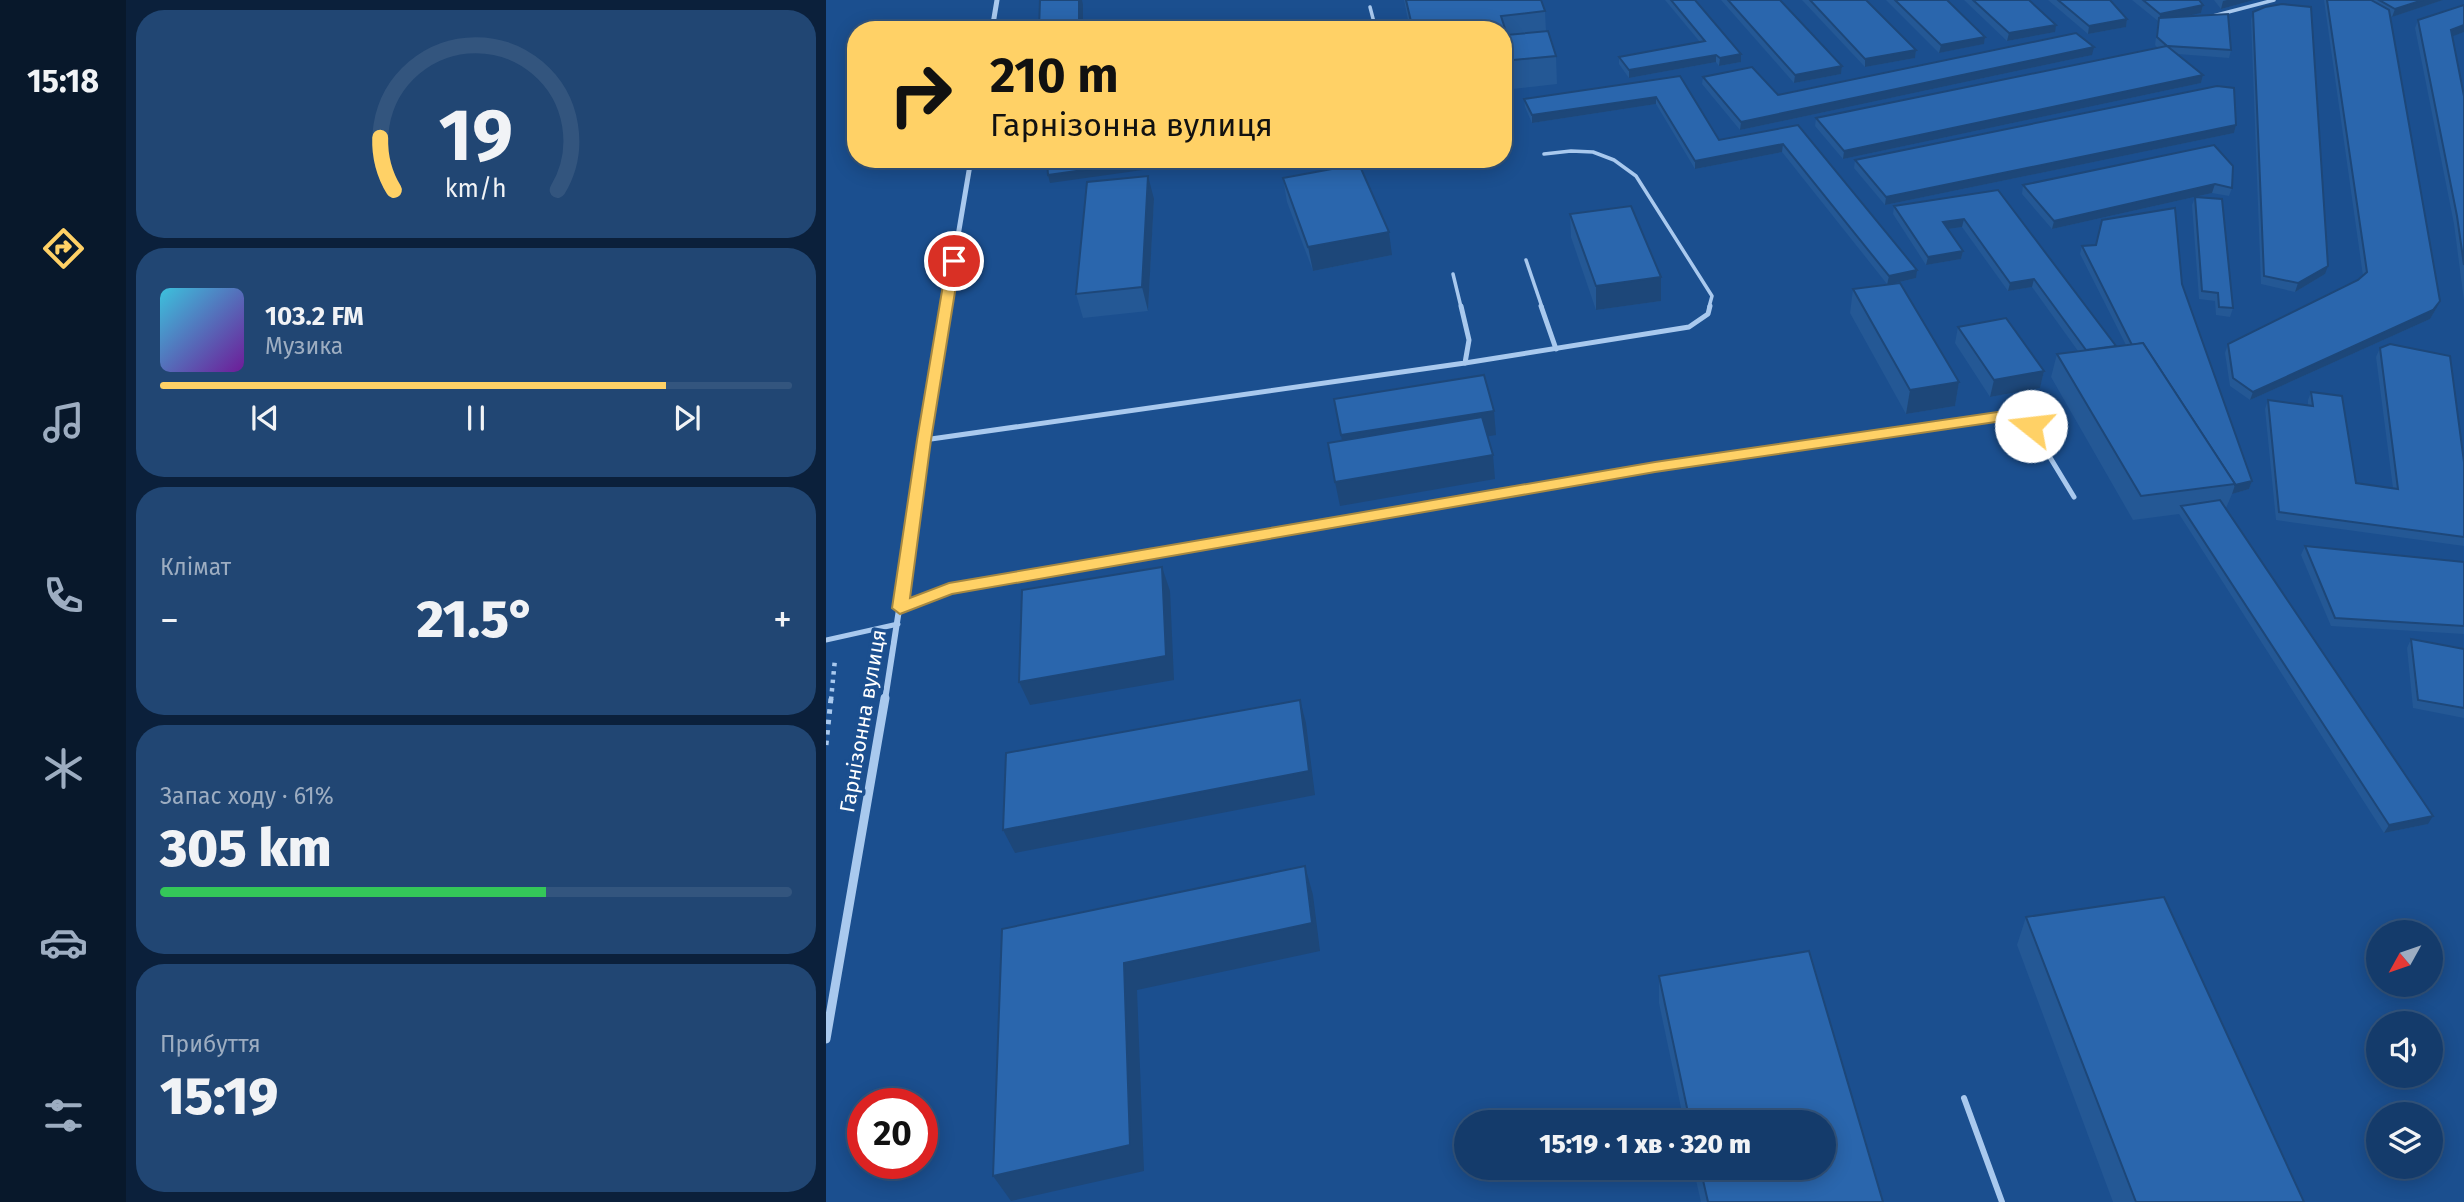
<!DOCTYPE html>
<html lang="uk">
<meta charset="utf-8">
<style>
body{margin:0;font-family:"Fira Sans",sans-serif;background:#214673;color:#f1f3f6;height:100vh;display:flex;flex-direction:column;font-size:26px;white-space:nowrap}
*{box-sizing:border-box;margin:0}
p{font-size:23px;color:#9dadc1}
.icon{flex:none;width:38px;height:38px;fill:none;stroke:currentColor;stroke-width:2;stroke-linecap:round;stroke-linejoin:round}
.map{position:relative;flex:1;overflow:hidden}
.sheet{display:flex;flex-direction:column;gap:10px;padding:10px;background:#0b203b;width:700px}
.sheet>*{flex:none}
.guide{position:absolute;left:21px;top:21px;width:665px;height:147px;border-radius:28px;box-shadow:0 4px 18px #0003,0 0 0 2px #33557e;background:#ffd166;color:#111;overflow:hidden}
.needle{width:46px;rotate:230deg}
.tools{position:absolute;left:1540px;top:920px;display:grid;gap:14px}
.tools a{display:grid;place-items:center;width:77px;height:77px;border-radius:50%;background:#143b6b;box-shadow:0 4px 18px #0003,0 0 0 2px #33557e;font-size:35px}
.speed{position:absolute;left:21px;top:1088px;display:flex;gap:14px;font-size:35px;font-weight:700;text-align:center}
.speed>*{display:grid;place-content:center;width:91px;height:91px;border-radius:50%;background:#143b6b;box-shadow:0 4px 18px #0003,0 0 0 2px #33557e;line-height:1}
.speed .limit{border:10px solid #d22;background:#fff;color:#111}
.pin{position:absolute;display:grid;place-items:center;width:60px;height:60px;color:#fff;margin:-30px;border:4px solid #fff;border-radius:50%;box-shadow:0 2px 7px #0007}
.me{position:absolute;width:77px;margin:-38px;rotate:286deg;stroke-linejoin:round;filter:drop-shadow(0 0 5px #0008)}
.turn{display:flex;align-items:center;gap:24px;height:147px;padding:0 28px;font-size:32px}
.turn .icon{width:91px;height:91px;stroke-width:2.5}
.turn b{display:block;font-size:49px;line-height:60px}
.big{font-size:52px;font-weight:800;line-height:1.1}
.sheet .card{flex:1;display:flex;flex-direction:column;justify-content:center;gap:10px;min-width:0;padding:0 24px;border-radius:28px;background:#214673}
.sheet .dial{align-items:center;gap:0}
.dial svg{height:182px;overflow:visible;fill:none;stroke:#33557e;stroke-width:7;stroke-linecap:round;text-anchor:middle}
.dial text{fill:#f1f3f6;stroke:none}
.song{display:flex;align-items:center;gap:21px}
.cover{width:84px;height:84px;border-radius:10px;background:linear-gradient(135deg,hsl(190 70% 55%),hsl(280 70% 35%))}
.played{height:7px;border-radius:4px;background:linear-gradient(90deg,#ffd166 80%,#33557e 80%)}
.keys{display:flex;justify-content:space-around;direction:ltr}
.heat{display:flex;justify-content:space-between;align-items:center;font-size:38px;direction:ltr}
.charge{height:10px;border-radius:5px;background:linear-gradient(90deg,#34c759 61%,#33557e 0)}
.trip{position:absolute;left:628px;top:1110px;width:382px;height:70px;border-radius:35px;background:#143b6b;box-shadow:0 4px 18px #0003,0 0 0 2px #33557e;font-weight:800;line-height:70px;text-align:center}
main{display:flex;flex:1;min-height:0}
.tab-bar{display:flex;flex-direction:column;width:126px;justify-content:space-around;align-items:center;background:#08182b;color:#9dadc1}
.tab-bar .icon{width:49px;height:49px}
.tab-bar .current{color:#ffd166}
.tab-bar b{font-size:32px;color:#f1f3f6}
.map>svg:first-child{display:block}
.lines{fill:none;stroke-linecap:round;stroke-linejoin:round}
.path-far1{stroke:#a9c9ee;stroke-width:4.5;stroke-dasharray:3.5 5;stroke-linecap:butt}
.path{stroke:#a9c9ee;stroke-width:5;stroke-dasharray:4.5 6;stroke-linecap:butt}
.service-far2{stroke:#a9c9ee;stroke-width:3.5}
.service-far1{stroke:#a9c9ee;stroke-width:5}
.service{stroke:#a9c9ee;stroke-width:6}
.minor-far2{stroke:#a9c9ee;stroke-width:5}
.minor-far1{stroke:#a9c9ee;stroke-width:6}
.minor{stroke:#a9c9ee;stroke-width:9}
.wall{fill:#245895}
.shaded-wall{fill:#1d4779}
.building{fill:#2a66ad;stroke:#1d4779;stroke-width:2}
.route{fill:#ffd166;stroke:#a68842;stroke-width:2}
.labels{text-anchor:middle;stroke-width:7;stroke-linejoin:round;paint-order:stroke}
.street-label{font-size:21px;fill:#fff;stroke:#1b4f8f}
</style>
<main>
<nav class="tab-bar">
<b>15:18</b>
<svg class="icon current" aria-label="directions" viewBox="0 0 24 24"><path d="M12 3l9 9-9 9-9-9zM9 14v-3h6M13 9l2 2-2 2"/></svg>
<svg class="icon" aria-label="music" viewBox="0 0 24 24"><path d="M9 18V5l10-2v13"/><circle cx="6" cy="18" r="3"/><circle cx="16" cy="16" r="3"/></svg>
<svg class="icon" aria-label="phone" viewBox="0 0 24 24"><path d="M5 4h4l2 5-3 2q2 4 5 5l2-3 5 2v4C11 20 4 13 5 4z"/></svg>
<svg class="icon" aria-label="climate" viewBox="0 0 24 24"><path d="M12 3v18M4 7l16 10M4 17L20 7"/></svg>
<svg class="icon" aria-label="car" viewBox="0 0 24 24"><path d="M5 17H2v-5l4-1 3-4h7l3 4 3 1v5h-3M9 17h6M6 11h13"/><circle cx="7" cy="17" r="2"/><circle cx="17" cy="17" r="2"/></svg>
<svg class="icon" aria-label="filters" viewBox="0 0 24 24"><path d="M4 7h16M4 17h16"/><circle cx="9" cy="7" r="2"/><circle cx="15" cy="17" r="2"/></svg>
</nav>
<section class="sheet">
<div class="card dial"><svg viewBox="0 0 100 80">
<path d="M14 69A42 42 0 1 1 86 69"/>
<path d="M14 69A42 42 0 0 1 8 46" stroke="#ffd166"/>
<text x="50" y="56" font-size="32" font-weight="700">19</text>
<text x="50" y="72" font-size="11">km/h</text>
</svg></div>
<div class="card">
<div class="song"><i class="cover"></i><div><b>103.2 FM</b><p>Музика</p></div></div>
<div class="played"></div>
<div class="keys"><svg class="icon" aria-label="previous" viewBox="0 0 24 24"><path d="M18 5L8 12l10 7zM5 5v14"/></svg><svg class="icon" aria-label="pause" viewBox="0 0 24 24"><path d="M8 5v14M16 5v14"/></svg><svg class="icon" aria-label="next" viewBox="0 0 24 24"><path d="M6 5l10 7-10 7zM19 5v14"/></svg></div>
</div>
<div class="card"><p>Клімат</p>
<div class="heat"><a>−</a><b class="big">21.5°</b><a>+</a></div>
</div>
<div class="card"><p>Запас ходу · 61%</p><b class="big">305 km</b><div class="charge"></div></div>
<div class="card"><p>Прибуття</p><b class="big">15:19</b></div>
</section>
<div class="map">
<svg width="1638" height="1202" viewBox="0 0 1638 1202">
<rect width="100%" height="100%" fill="#1b4f8f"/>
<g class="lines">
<path class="path-far1" d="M5,700L9,659"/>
<path class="path" d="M0,745L5,698"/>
<g class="service-far2">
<path d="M544,7L550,30"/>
<path d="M1387,16L1448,0"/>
<path d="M718,154L745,151L767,152L788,160L810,176L886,296L883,307"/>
<path d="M700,260L716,307"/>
<path d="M627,274L635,307"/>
</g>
<g class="service-far1">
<path d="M715,306L730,349"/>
<path d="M639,363L863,327L882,314L884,306"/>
<path d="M98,440L639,363L643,340L635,306"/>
<path d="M74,608L123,589L829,467L1185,415L1205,426L1248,497"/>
<path d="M0,640L72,624"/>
</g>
<path class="service" d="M1138,1098L1176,1202"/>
<g class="minor-far2">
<path d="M166,30L171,0"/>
<path d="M120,307L145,159"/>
</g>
<path class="minor-far1" d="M59,700L120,306"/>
<path class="minor" d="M0,1039L59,698"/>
</g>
<g class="wall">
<path d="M578,0H715L719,11L720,31L730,56L731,84L677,90V30H584Z"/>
<path d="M839,0H869L915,62L893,66L890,62L803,78L793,64V57L874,42Z"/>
<path d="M895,0H954L1016,66L1015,74L968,83Z"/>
<path d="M976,0H1040L1090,50L1089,58L1039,67Z"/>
<path d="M1060,0H1121L1159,37L1158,44L1113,53Z"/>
<path d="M1138,0H1203L1229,32L1181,41Z"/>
<path d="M1222,0H1284L1301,19L1300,27L1262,34Z"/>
<path d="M1306,0H1373L1377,5L1375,13L1357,16L1405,50L1403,58L1352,54L1377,75L1375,83L1017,159L989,126L990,118L1332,48L1329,45L1332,21Z"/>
<path d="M1388,0H1428L1395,9Z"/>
<path d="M1498,0H1617L1566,17L1564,15L1610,309L1604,319L1424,400L1404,386L1399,353L1402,344L1532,280L1537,276Z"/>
<path d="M1638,5V32L1626,36L1638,96V301L1628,224L1589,28L1592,20Z"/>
<path d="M1427,12L1499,274L1469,292L1435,284L1425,20Z"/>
<path d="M1266,55L914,130L876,84L877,77L952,95Z"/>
<path d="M854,76L893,140L972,125L1090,278L1066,284L1133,382L1129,406L1080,414L1024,313L1027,289L1061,284L956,152L869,169L830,104L706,123L699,107L698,99Z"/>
<path d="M1410,125L1408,133L1059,205L1028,168L1029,160Z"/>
<path d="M1388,145L1406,188L1403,196L1386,193L1226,229L1196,194L1197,185Z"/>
<path d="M457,178L566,255L487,271L461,202Z"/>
<path d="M1172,190L1290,346L1300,345L1254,254L1256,246L1356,284L1426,481L1423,489L1406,494L1400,508H1399L1602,824L1558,833L1353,514L1307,520L1225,377L1231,354L1252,351L1206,287L1182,291L1136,227L1122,229L1137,251L1135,259L1100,265L1067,214L1068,206Z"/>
<path d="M1369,197L1407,308L1404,317L1390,315L1389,301L1373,299L1366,205Z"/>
<path d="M328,199L322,311L257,318L250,294Z"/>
<path d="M744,214L835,277V301L770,310L745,237Z"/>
<path d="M1132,327L1218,371L1214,388L1164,397L1129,343Z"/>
<path d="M1554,348L1638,462V546L1450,520L1439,409L1442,400L1482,405V400L1485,392L1530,483L1567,488L1550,357Z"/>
<path d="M1479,546L1638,562V634L1505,626L1475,555Z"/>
<path d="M1585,639L1638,649V718L1587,708L1581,648Z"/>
<path d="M1200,917L1478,1202H1287L1191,945Z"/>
<path d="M983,951L1057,1202H875L867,1167H998V1122H858L833,1003V976Z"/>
</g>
<g class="shaded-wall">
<path d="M253,0H256L257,5V30H253Z"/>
<path d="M1401,0H1428L1395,9L1397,1Z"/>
<path d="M1597,0H1617L1566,17L1569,9Z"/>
<path d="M1377,5L1375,13L1333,22L1334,14Z"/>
<path d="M1301,19L1300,27L1262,34L1263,26Z"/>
<path d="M1230,25L1229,32L1181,41L1183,33Z"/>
<path d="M1638,25V32L1622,38L1625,30Z"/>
<path d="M1159,37L1158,44L1113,53L1115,45Z"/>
<path d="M1268,47L1266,55L914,130L915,122Z"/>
<path d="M1090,50L1089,58L1039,67V59Z"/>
<path d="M915,54V62L893,66L894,58Z"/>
<path d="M890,55V62L803,78V70Z"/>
<path d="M1016,66L1015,74L968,83L969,75Z"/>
<path d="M1377,75L1375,83L1017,159L1018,151Z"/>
<path d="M830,97V104L706,123V115Z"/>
<path d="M1410,125L1408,133L1059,205L1060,197Z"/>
<path d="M957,144L956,152L869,169V161Z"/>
<path d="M336,159H395L224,183L222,175Z"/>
<path d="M322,176L328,199L322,311L316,287Z"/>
<path d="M1389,184L1386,193L1226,229L1228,221Z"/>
<path d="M1138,219L1136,227L1115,230L1117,222Z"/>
<path d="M563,232L566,255L487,271L482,247Z"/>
<path d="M1137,251L1135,259L1100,265L1102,257Z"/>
<path d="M1502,266L1499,274L1469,292L1472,283Z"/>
<path d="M1091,270L1090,278L1061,285L1063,276Z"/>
<path d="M835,277V301L770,310V286Z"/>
<path d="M1208,279L1206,287L1182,291L1184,283Z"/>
<path d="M1614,301L1610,309L1604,319L1424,400L1427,392Z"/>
<path d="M1218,371L1214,388L1164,397L1168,380Z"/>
<path d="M1133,382L1129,406L1080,414L1084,390Z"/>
<path d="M668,411L670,435L519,460L515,435Z"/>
<path d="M667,455L669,479L514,506L509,482Z"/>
<path d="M1426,481L1423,489L1406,494L1409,485Z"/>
<path d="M336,567L344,591L348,680L204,705L193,682Z"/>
<path d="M474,700L480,723L489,795L189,853L177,830Z"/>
<path d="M1607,816L1602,824L1558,833L1563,825Z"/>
<path d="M479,866L487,895L494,951L311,990L318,1171L185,1201L167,1176L298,963Z"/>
</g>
<g class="building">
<path d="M214,0H253V30H213Z"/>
<path d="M580,0H715L719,11L675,16L681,35L722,31L730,56L677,61V30H587Z"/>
<path d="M845,0H869L915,54L894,58L890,55L803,70L793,57L879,41Z"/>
<path d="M902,0H954L1016,66L969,75Z"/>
<path d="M984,0H1040L1090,50L1039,59Z"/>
<path d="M1069,0H1121L1159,37L1115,45Z"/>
<path d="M1147,0H1203L1230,25L1183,33Z"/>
<path d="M1232,0H1284L1301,19L1263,26Z"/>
<path d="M1317,0H1373L1377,5L1334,14Z"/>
<path d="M1501,0H1545L1563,10L1614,301L1607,310L1427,392L1407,378L1402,344L1532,280L1541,272Z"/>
<path d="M1553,0H1597L1569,9Z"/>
<path d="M1456,4L1485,7L1502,266L1472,283L1438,276L1427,12L1439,7Z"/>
<path d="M1638,5V25L1625,30L1638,96V265L1631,216L1592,20Z"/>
<path d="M1402,14L1405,50L1341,46L1377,75L1018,151L990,118L1341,46L1331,37L1333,18Z"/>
<path d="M1250,33L1268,47L915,122L877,77L926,67L952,95Z"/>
<path d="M854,76L893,140L972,125L1091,270L1063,276L957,144L869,161L830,97L706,115L698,99Z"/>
<path d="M1391,86L1408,88L1410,125L1060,197L1029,160Z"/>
<path d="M1388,145L1407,166L1406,188L1389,184L1228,221L1197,185Z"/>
<path d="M226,159H336L222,175L221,160Z"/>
<path d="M533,164L563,232L482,247L457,178Z"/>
<path d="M322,176L316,287L250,294L261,182Z"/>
<path d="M1172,190L1290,346L1260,350L1208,279L1184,283L1138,219L1117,222L1137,251L1102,257L1068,206Z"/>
<path d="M1369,197L1396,199L1407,308L1393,307L1392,293L1376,291Z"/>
<path d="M805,206L835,277L770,286L744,214Z"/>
<path d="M1349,208L1356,284L1426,481L1409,485V484L1317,343L1306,345L1256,246L1270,245L1276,220Z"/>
<path d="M1074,283L1133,382L1084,390L1027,289Z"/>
<path d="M1180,318L1218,371L1168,380L1132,327Z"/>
<path d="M1317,343L1409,484L1315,496L1231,354Z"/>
<path d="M1564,344L1624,356L1638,462V537L1453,512L1442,400L1487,406L1485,392L1516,396L1530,483L1572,489L1554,348Z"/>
<path d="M658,375L668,411L515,435L508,399Z"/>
<path d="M656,417L667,455L509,482L502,443Z"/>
<path d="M1394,500L1607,816L1563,825L1355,506Z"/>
<path d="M1479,546L1638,562V626L1509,618Z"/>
<path d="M336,567L340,656L193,682L196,590Z"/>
<path d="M1585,639L1638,649V708L1592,700Z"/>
<path d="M474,700L483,771L177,830L180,753Z"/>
<path d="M479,866L486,923L298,963L304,1145L167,1176L176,929Z"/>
<path d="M1338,897L1478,1202H1310L1200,917Z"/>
<path d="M983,951L1057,1202H882L874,1167H998V1122H864L833,976Z"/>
</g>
<path class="route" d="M128,258L134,261L105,440L84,598L123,583L829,462L1185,410L1212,426L1205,430L1183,420L829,472L126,594L74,614L66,608L91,440L121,261Z"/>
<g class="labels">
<g class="street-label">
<text transform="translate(37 721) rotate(-80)" y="7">Гарнізонна вулиця</text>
</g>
</g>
</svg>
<div class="tools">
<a><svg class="needle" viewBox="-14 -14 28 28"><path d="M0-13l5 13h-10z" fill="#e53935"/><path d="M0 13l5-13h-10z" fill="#9dadc1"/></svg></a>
<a><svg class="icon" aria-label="sound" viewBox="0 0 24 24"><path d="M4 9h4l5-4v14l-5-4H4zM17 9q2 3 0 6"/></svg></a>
<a><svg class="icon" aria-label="layers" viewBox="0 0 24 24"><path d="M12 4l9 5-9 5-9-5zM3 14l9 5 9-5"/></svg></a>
</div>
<div class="speed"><div class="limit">20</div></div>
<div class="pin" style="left:128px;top:261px;background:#d93025"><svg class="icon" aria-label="arrive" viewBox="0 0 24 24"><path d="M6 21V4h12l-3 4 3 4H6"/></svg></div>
<svg class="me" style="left:1205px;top:426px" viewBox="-20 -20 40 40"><circle r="19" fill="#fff"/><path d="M0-13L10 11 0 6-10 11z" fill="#ffd166"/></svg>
<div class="trip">15:19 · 1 хв · 320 m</div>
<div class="guide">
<div class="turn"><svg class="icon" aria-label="right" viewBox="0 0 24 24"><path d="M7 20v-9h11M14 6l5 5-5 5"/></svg><div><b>210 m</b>Гарнізонна вулиця</div></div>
</div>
</div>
</main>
